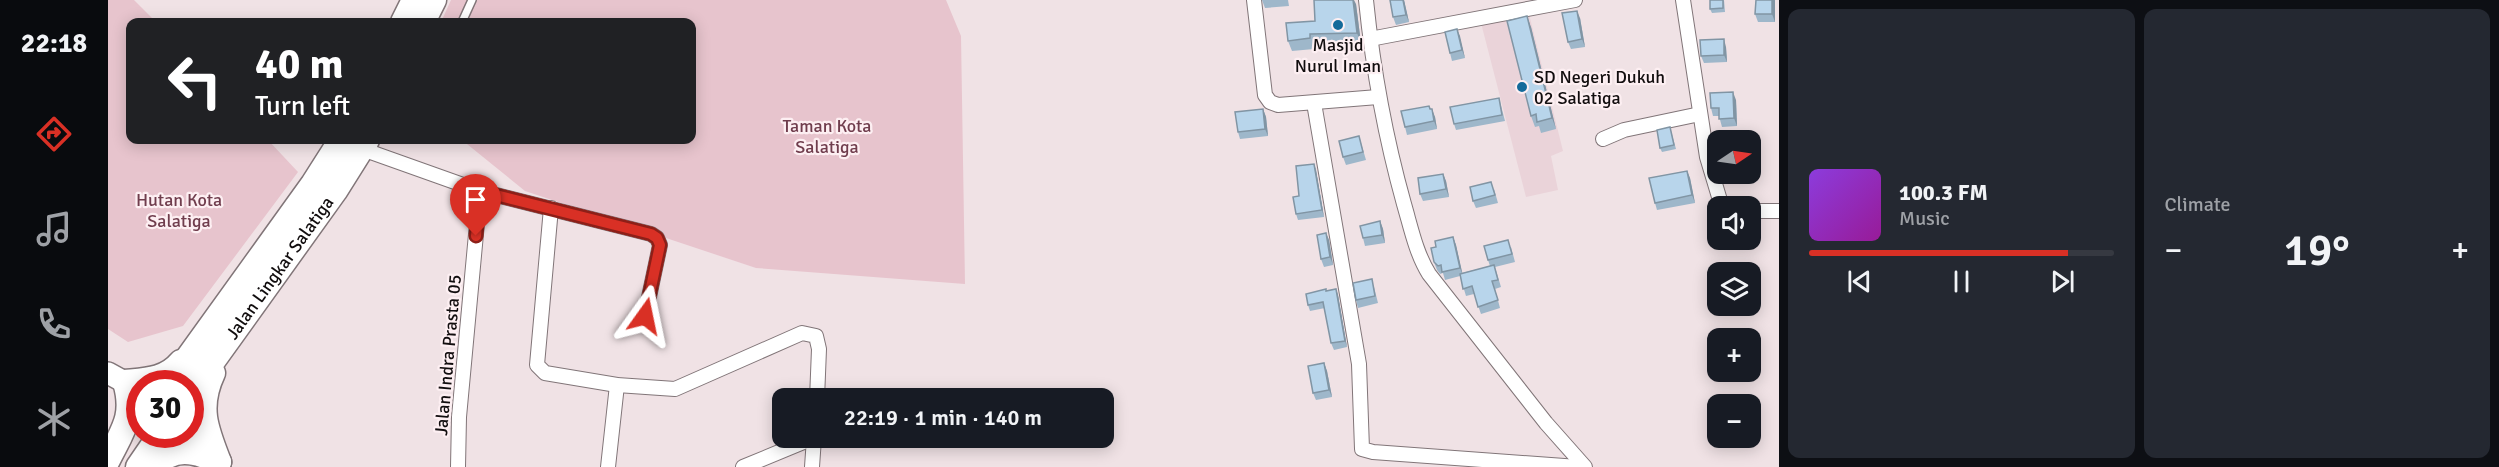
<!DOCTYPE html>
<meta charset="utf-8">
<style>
body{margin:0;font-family:Signika,sans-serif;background:#242831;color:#f1f3f6;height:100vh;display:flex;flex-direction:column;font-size:22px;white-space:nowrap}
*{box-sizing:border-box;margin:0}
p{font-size:20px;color:#9ea1a6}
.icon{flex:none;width:33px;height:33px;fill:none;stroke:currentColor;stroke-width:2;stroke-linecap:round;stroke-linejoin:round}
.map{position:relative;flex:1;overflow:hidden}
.drawer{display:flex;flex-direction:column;gap:9px;padding:9px;background:#0d0f14;width:720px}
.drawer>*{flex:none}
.banner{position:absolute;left:18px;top:18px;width:570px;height:126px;border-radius:12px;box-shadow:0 3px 15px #0003;background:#202124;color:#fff;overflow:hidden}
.needle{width:39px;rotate:77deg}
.tools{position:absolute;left:1599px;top:130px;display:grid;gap:12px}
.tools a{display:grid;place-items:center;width:54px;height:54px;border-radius:12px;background:#171b24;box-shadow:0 3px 15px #0003;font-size:30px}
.speed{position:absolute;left:18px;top:370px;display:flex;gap:12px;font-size:30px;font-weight:700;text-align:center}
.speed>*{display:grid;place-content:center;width:78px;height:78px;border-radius:50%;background:#171b24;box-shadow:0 3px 15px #0003;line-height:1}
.speed .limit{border:9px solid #d22;background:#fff;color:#111}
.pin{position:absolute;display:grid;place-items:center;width:51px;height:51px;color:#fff;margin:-62px -26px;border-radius:50% 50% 50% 0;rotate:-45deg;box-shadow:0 0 6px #0007}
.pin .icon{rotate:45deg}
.me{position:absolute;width:66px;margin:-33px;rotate:12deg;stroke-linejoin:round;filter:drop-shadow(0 0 4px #0008)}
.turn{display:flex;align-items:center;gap:21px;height:126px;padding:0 30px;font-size:27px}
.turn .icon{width:78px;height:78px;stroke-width:2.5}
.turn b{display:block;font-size:42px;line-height:51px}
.big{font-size:45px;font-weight:600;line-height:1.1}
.drawer .card{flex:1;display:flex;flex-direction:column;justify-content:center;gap:9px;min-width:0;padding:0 21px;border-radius:12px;background:#242831}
.song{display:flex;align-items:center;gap:18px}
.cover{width:72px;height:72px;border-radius:9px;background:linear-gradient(135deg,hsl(270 70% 55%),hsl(300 70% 35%))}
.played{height:6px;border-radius:3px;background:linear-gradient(90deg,#d93025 85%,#363941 85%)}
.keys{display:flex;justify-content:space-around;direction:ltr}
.heat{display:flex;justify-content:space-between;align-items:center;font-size:33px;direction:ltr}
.drawer .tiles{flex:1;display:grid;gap:9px;grid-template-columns:repeat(2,1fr)}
.trip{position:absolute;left:664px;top:388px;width:342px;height:60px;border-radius:12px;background:#171b24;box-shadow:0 3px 15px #0003;font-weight:600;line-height:60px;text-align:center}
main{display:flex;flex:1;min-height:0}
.dock{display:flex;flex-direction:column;width:108px;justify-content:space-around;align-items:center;background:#090b0e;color:#9ea1a6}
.dock .icon{width:42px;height:42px}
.dock .on{color:#d93025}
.dock b{font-size:27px;color:#f1f3f6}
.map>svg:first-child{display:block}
.built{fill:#ead3d9}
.green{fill:#e7c4cd}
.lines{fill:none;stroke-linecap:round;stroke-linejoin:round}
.lane-casing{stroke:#817578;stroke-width:10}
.street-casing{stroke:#817578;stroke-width:16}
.primary-casing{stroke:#817578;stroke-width:24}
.highway-casing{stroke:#817578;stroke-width:27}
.lane{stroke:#fff;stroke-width:7}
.street{stroke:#fff;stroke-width:14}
.primary{stroke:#fff;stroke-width:21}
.highway{stroke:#fff;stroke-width:24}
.wall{fill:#9eb7ca}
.shaded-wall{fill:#8195a4}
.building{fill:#b8d5eb;stroke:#8195a4;stroke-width:1.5}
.route-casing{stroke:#8d1f18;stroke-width:15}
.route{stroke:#d93025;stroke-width:10}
.poi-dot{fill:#136a9a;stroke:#fdeff2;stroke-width:2}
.labels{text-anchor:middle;stroke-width:4.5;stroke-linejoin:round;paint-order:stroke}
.poi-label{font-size:18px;fill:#110d0e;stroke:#fdeff2}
.park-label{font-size:18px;fill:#703d4d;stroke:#fdeff2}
.street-label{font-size:18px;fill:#110d0e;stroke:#fdeff2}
</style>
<main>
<nav class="dock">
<b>22:18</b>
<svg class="icon on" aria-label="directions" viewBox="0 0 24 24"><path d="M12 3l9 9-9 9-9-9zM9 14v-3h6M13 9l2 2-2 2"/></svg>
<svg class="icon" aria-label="music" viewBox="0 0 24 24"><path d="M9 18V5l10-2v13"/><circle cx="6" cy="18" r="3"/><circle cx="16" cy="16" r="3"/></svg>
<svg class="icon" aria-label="phone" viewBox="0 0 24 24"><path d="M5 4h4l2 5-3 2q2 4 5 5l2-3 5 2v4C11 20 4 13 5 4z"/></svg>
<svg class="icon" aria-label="climate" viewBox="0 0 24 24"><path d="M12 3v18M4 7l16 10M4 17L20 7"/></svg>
</nav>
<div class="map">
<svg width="1671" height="467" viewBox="0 0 1671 467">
<rect width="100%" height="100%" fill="#f0e2e5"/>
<path class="built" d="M1421,14L1455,151L1443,156L1450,190L1418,197L1373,23Z"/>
<g class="green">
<path d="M0,0H26L48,22H22V140H160L190,172L75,326L20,342L0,329Z"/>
<path d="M343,0H838L853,36L857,284L648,268L417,191L354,140H584V22H333Z"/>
</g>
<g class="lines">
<defs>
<path id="lane" d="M354,22L364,0"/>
<g id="street">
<path d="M1146,0L1157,95L1162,102L1170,105L1270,97"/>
<path d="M1258,0C1265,70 1277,136 1296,204C1303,228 1308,253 1321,274L1438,423L1477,467"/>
<path d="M1575,0L1599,157L1614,207"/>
<path d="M1262,39L1467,0"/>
<path d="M1206,103L1251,364L1254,449L1265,452L1470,467"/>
<path d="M1495,139L1516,130L1592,114"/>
<path d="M254,149L372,191L543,234L549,238L552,245L537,316"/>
<path d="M443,208L429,365L437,373L509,385L567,389L694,333L708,336L711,349L709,399"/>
<path d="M1642,211H1671"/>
<path d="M350,467L351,417L372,191"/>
<path d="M500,467L509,385"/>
<path d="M635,467L705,438"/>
<path d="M704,467L706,438"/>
</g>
<g id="primary">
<path d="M0,373L31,390"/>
<path d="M82,431L108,458"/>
</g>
<g id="highway">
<path d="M295,22L306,0"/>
<path d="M315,22L326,0"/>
<path d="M105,373C89,407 98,429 111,462"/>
<path d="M61,384L205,184L233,140"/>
<path id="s1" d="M82,393L227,191L259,140"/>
<path d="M0,460C15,430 27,416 17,382C38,380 58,380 73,362"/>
<path d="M30,467L52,435"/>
<path d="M44,467C66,446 86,450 111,462"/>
</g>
</defs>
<use href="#lane" class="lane-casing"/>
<use href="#street" class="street-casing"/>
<use href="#primary" class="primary-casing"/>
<use href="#highway" class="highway-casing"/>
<use href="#lane" class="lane"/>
<use href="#street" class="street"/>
<use href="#primary" class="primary"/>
<use href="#highway" class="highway"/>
</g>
<g class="wall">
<path d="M1154,0H1180L1181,6L1157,8Z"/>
<path d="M1282,0H1296L1301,22L1288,25L1285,17Z"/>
<path d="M1616,0L1617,12L1604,13L1602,9Z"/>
<path d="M1667,0V22H1650L1647,14Z"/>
<path d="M1248,4L1253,43L1205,44L1206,49L1184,51L1180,41L1207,21Z"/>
<path d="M1472,18L1477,47L1463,49L1460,42Z"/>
<path d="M1423,27L1448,129L1433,133L1431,126L1427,127L1423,116Z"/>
<path d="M1349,29L1357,58L1344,61L1342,53Z"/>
<path d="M1618,47L1619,62L1596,63L1593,56Z"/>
<path d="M1391,98L1397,121L1348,130L1346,124Z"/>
<path d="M1628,100L1629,126L1614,127L1611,116H1605L1603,108Z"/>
<path d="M1321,106L1327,117L1329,129L1299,135L1297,127Z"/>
<path d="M1155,109L1158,117L1160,136L1132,139L1130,132Z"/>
<path d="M1562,127L1568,149L1554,152L1552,148Z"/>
<path d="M1251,136L1258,160L1238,165L1235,157Z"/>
<path d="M1206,164L1208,170L1216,217L1190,220L1188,214L1191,196Z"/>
<path d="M1579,171L1582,178L1587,203L1549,210L1547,203Z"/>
<path d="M1335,174L1338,181L1341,197L1315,201L1312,194Z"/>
<path d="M1386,189L1390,203L1368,208L1365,201Z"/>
<path d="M1272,221L1275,229L1277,243L1257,246L1255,238Z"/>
<path d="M1218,233L1221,240L1225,265L1216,267L1213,259Z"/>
<path d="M1345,237L1348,245L1354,273L1382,266L1380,260L1403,247L1407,262L1387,267L1393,287L1387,289L1392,308L1373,314L1366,294L1358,296L1352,276L1337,280L1335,273L1332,274L1329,270L1326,262L1328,247Z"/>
<path d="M1266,287L1270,303L1250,308L1248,300Z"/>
<path d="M1228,289L1230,295L1239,347L1226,350L1223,343L1217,308L1202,311L1200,305L1218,291Z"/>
<path d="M1216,363L1219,371L1224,397L1208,400L1205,393Z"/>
</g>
<g class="shaded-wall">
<path d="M1245,0H1246L1248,4L1253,43L1249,33Z"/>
<path d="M1295,0H1296L1301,22L1298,15Z"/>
<path d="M1664,0H1667V22L1664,14Z"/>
<path d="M1469,11L1472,18L1477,47L1474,39Z"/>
<path d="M1419,16L1423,27L1448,129L1444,118Z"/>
<path d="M1349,29L1352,36L1357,58L1354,50Z"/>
<path d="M1616,39L1618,47L1619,62L1616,55Z"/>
<path d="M1625,92L1628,100L1629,126L1626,118Z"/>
<path d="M1155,109L1158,117L1160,136L1157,129Z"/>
<path d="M1324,109L1327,117L1329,129L1326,121Z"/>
<path d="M1206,164L1208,170L1216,217L1214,210Z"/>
<path d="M1579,171L1582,178L1587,203L1584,195Z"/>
<path d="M1335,174L1338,181L1341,197L1338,189Z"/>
<path d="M1272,221L1275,229L1277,243L1274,235Z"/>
<path d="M1218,233L1221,240L1225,265L1222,257Z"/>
<path d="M1345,237L1348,245L1355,276L1352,268Z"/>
<path d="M1228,289L1230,295L1239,347L1237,341Z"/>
<path d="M1216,363L1219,371L1224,397L1221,390Z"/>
</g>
<g class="building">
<path d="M1206,0H1245L1249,33L1202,34V38L1180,41L1178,23L1207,21Z"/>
<path d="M1282,0H1295L1298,15L1285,17Z"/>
<path d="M1602,0H1615V8L1602,9Z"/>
<path d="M1648,0H1664V14H1647Z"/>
<path d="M1469,11L1474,39L1460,42L1454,13Z"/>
<path d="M1419,16L1444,118L1429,122L1428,114L1423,116L1399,21Z"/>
<path d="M1349,29L1354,50L1342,53L1337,32Z"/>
<path d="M1616,39V55L1593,56L1592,40Z"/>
<path d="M1625,92L1626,118L1611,119V108H1603L1602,93Z"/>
<path d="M1391,98L1394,115L1346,124L1342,107Z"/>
<path d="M1321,106L1322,109H1324L1326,121L1297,127L1293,111Z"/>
<path d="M1155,109L1157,129L1130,132L1127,112Z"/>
<path d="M1562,127L1566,145L1552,148L1549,130Z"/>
<path d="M1251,136L1255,152L1235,157L1231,141Z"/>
<path d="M1605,146H1610V162H1609Z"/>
<path d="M1206,164L1214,210L1188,214L1185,197L1191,196L1188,166Z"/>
<path d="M1579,171L1584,195L1547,203L1541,178Z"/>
<path d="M1335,174L1338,189L1312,194L1310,178Z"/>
<path d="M1383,182L1387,195L1365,201L1362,187Z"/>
<path d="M1272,221L1274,235L1255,238L1252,226Z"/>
<path d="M1218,233L1222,257L1213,259L1209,235Z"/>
<path d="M1345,237L1352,268L1334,272L1333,265L1330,266L1326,262L1323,248L1328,247L1327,241Z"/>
<path d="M1400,240L1404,254L1380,260L1376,246Z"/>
<path d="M1386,265L1390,280L1384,281L1390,300L1370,307L1364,286L1355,289L1352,274Z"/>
<path d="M1264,279L1267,296L1248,300L1245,283Z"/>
<path d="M1218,289V291L1228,289L1237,341L1223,343L1215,302L1200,305L1198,294Z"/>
<path d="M1216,363L1221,390L1205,393L1200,366Z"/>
</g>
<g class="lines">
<defs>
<path id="route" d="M368,236L372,191L543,234L549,238L552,245L537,316"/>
</defs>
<use href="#route" class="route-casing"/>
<use href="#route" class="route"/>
</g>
<g class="poi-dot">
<circle cx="1230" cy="25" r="6"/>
<circle cx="1414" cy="87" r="6"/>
</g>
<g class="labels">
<g class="poi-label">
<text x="1230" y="51">Masjid<tspan x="1230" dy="21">Nurul Iman</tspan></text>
<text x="1426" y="83" text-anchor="start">SD Negeri Dukuh<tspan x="1426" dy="21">02 Salatiga</tspan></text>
</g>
<g class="park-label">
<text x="719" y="132">Taman Kota<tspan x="719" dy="21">Salatiga</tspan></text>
<text x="71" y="206">Hutan Kota<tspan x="71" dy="21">Salatiga</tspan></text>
</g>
<g class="street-label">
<text dy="6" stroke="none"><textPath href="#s1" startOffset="154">Jalan Lingkar Salatiga</textPath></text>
<text transform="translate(340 355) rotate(-85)" y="6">Jalan Indra Prasta 05</text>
</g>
</g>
</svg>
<div class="tools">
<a><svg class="needle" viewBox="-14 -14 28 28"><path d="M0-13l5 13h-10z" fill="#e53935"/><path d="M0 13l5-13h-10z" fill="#9ea1a6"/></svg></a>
<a><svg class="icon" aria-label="sound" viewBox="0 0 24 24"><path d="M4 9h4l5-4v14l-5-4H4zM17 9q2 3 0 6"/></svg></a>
<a><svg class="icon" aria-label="layers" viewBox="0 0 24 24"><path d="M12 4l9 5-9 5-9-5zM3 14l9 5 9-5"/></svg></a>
<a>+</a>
<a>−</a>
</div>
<div class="speed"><div class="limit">30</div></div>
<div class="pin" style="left:368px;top:236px;background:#d93025"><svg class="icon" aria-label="arrive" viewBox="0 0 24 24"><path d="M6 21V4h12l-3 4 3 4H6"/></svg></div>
<svg class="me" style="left:537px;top:316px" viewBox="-20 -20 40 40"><path d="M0-17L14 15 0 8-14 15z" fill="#d93025" stroke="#fff" stroke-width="4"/></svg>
<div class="trip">22:19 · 1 min · 140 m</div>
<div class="banner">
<div class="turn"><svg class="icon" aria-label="left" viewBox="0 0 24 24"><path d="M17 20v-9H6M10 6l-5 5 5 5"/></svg><div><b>40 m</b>Turn left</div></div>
</div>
</div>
<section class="drawer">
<div class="tiles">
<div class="card">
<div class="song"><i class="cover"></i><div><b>100.3 FM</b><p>Music</p></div></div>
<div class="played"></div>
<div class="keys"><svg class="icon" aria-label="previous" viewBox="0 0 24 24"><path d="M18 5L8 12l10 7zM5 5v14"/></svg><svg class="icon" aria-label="pause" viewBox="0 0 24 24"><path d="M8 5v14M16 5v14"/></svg><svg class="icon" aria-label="next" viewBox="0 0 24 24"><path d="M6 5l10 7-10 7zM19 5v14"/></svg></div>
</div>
<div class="card"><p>Climate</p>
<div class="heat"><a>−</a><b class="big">19°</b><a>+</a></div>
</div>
</div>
</section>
</main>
